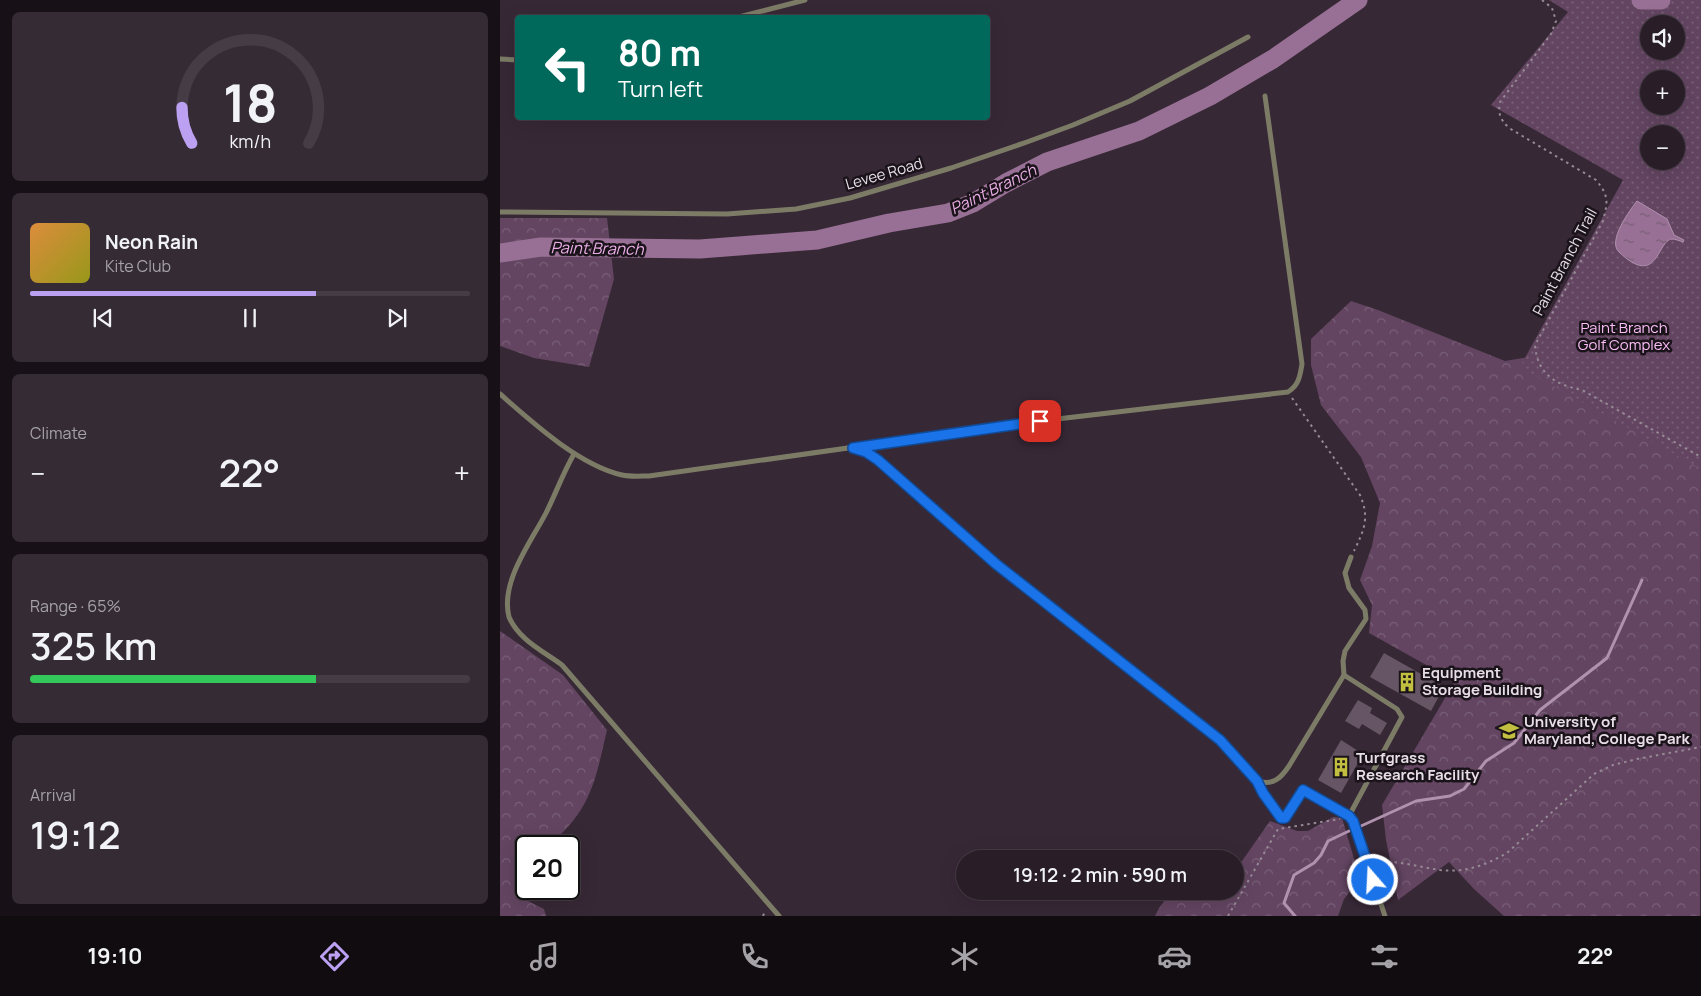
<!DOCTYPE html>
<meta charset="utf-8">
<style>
body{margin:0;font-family:Manrope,sans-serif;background:#352b34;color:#f1f3f6;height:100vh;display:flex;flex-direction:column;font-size:19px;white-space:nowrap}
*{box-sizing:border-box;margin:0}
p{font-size:16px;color:#a5a2a8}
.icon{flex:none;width:28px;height:28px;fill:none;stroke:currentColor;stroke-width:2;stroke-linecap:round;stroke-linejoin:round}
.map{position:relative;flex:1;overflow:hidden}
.sheet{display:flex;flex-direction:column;gap:12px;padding:12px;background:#171016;width:500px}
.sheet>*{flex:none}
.guide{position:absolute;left:15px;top:15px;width:475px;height:105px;border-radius:5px;box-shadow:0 5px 20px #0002,0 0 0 1px #453c45;background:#00695c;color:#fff;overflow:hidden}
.controls{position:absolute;left:1140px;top:15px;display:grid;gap:10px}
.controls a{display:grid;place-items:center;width:45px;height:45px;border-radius:50%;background:#291e28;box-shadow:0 5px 20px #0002,0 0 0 1px #453c45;font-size:25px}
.speed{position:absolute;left:15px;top:835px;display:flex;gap:10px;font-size:25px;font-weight:700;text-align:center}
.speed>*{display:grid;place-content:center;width:65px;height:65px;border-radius:50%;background:#291e28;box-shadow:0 5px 20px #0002,0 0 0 1px #453c45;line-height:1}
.speed .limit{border:2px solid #111;border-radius:8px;background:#fff;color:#111}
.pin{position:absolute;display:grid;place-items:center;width:42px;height:42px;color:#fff;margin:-21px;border-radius:10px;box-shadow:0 2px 8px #0006}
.me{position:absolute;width:55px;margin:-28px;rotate:341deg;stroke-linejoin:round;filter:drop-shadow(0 0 4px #0008)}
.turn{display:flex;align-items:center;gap:18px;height:105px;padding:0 20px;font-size:22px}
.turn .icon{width:65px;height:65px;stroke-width:2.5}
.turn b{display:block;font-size:35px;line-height:42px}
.big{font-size:38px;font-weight:600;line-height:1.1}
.sheet .card{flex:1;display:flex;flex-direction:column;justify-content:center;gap:8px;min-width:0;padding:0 18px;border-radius:8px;background:#352b34}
.sheet .dial{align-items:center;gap:0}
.dial svg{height:130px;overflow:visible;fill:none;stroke:#453c45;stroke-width:7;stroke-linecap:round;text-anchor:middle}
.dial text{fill:#f1f3f6;stroke:none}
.song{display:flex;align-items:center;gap:15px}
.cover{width:60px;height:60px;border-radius:8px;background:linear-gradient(135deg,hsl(30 70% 55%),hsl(60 70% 35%))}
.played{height:5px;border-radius:2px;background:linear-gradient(90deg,#bca0f2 65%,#453c45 65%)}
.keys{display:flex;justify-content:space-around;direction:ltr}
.heat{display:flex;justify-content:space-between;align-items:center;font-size:28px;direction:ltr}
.charge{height:8px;border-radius:4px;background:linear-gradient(90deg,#34c759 65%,#453c45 0)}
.trip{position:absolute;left:456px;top:850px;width:288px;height:50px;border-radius:25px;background:#291e28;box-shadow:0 5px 20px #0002,0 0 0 1px #453c45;font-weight:600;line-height:50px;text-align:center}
.tabs{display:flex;height:80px;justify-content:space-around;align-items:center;background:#100c10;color:#a5a2a8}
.tabs .icon{width:35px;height:35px}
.tabs .current{color:#bca0f2}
.tabs b{font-size:22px;color:#f1f3f6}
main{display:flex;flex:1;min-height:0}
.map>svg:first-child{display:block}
.forest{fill:url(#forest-crowns)}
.park{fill:url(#park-dots);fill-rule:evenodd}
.water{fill:url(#water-ripples);stroke:#b091ae}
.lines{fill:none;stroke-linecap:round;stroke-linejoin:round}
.stream{stroke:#b091ae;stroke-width:3}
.river{stroke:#987095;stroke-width:19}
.building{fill:#665565}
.path{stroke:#968a95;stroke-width:2;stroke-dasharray:2.5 4;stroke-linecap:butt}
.service{stroke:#7c7c66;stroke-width:5}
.route-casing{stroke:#114b97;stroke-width:12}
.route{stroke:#1a73e8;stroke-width:9}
.labels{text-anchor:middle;stroke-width:5;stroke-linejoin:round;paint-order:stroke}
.street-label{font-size:15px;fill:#e8dee7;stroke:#1a131a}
.park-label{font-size:15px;fill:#fabdf6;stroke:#1a131a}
.poi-label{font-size:15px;font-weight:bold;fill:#e8dee7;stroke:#1a131a;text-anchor:start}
.water-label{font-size:16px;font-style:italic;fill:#eaaee6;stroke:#1a131a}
</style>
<main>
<section class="sheet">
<div class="card dial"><svg viewBox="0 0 100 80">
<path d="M14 69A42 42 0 1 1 86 69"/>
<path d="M14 69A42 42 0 0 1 8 47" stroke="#bca0f2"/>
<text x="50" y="56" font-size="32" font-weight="700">18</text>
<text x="50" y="72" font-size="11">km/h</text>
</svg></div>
<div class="card">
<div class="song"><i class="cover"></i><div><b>Neon Rain</b><p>Kite Club</p></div></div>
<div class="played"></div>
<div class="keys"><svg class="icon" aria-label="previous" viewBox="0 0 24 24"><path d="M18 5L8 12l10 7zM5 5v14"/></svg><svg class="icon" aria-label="pause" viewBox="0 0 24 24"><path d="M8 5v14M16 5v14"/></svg><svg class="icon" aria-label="next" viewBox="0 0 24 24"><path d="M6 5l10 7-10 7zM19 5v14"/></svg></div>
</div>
<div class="card"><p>Climate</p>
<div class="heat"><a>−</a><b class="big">22°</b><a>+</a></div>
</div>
<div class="card"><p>Range · 65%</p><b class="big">325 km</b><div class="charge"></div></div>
<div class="card"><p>Arrival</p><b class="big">19:12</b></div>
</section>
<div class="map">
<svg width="1201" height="916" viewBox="0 0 1201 916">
<defs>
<pattern id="forest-crowns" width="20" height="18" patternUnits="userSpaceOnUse" patternTransform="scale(1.25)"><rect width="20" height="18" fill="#634561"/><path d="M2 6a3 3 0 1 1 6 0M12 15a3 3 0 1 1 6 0" fill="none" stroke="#795f78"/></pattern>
<pattern id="park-dots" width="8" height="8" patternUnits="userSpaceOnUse" patternTransform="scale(1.25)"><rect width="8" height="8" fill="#634561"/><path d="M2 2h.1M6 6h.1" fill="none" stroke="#795f78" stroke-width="1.8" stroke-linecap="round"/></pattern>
<pattern id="water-ripples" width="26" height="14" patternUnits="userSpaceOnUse" patternTransform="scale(1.25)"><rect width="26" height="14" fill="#987095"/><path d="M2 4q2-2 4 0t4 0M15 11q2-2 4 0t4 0" fill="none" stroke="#775e75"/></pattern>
</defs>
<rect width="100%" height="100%" fill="#372836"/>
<g class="forest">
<path d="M0,218H107L114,279L89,367L34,358L0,346Z"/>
<path d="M851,301L878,310L1005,361L1052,353L1201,425L1200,916H1004L974,889L949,862L898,900L886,840L882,805L955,681L869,633L872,605L860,580L872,546L880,503L861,457L821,405L811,365V339Z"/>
<path d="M0,631L63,675L107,730C97,772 93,804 60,835C53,841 42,840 36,846H26V856L20,881L26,900L44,909L46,916H0Z"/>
<path d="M833,817L842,818L860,879L844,899L838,916H655L659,908L672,891H735V871L770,821L797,831H808Z"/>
</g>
<path class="park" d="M1049,0H1201V469L1020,367L1123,180L991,105L1068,12ZM1149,24H1176V51H1149ZM1149,79H1176V106H1149ZM1149,134H1176V161H1149Z"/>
<path class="water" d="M1137,201L1167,219L1174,235L1184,240L1183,242C1180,241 1175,239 1172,239C1157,240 1158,289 1119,252C1107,241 1130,210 1137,201Z"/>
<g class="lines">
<g class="stream">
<path d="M861,826L916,801L950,796L964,789L986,761L1014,743L1040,710L1107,658L1142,580"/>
<path d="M795,916L784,903L794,875L814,863L821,855L828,841L849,831"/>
</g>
<g class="river">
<path d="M1141,0H1161"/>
<path d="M0,253L41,247L200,249L317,240L389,223L448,213L473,203L506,183L547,162L639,131L710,96L773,59L858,0"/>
</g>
</g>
<g class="building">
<path d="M884,653L944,687L931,711L870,677Z"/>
<path d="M858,700L872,708L870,713L887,723L880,735L862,724L859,729L845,721Z"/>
<path d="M841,740L863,754L841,793L818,780Z"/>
</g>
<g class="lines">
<g class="path">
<path d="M1042,0L1052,8L1056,21L1051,34L1000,102C998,114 1000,119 1009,128L1096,180C1109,196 1108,201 1103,221L1035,345C1037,374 1056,385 1082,390L1201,457"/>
<path d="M792,398L860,495C870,518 864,530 854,551"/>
<path d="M875,862C897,860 919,867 940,870C965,873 986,865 1007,853L1094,774L1113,765L1137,759L1201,747"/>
<path d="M263,916L265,911"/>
<path d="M728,916L778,829L840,819"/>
</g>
<g class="service">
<path d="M235,18L305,0"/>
<path d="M0,59L18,60"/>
<path d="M0,212L227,214L296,209L350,198L451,168L527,142L573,125L630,101L748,37"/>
<path d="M0,394C33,423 79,465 122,475C131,477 141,476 149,476L540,421L788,392C799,385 800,376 802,364L765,96"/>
<path d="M356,448L366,452L378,460L496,564L720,740L757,781L763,793L781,817L785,818L803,790L849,816L853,821L885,916"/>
<path d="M74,454C63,473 56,493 46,513C31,542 0,582 9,617C19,640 43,651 62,665L279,916"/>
<path d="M844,675L897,709L902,717L849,816"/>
<path d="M757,781C773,786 781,778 789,766L844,675L843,661L845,651L866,619L865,610L849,588L845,573L851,557"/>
</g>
</g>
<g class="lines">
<defs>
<path id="route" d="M540,421L353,448L366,452L378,460L496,564L720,740L757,781L763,793L781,818H785L803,790L849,816L853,821L873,880"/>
</defs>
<use href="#route" class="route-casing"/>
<use href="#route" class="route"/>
</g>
<defs>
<symbol id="building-bare" viewBox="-9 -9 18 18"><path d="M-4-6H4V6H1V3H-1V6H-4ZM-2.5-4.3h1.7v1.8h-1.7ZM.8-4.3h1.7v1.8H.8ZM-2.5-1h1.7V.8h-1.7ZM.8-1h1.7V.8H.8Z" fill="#c1be40" stroke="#1a131a" stroke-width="2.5" paint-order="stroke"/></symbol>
<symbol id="university-bare" viewBox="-9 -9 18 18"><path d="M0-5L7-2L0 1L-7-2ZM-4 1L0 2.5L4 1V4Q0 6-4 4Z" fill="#c1be40" stroke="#1a131a" stroke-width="2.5" paint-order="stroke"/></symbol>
</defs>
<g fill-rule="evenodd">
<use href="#building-bare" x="893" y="668" width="28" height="28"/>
<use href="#university-bare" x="995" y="717" width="28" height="28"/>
<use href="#building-bare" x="827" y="753" width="28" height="28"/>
</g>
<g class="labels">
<g class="street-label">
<text transform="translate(384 174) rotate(-16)" y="5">Levee Road</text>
<text transform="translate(1065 262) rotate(-62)" y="5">Paint Branch Trail</text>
</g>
<g class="park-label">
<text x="1124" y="333">Paint Branch<tspan x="1124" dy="17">Golf Complex</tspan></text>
</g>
<g class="poi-label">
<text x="922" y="678">Equipment<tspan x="922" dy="17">Storage Building</tspan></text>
<text x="1024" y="727">University of<tspan x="1024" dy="17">Maryland, College Park</tspan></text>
<text x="856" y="763">Turfgrass<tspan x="856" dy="17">Research Facility</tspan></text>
</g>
<g class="water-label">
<text transform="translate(493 189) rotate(-26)" y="6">Paint Branch</text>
<text transform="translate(97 248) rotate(1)" y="6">Paint Branch</text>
</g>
</g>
</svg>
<div class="controls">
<a><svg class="icon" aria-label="sound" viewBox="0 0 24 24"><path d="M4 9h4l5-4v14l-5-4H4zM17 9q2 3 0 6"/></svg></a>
<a>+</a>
<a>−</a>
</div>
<div class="speed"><div class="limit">20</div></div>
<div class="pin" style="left:540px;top:421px;background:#d93025"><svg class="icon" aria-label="arrive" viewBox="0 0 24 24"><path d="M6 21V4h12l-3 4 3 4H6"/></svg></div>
<svg class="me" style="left:873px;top:880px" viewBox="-20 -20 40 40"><circle r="17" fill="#1a73e8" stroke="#fff" stroke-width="3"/><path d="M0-11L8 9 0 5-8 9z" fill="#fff"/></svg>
<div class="trip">19:12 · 2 min · 590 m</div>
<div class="guide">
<div class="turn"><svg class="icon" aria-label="left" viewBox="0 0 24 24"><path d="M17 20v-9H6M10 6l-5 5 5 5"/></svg><div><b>80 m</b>Turn left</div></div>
</div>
</div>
</main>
<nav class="tabs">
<b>19:10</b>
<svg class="icon current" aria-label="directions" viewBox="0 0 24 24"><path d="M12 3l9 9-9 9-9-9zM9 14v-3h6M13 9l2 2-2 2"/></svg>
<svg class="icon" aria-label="music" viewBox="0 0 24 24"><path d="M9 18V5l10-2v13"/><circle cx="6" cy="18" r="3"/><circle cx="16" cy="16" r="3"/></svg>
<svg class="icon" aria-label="phone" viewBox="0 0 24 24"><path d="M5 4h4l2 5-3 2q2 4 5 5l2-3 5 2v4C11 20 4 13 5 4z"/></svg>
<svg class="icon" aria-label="climate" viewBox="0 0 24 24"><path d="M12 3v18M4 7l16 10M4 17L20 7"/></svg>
<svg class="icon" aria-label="car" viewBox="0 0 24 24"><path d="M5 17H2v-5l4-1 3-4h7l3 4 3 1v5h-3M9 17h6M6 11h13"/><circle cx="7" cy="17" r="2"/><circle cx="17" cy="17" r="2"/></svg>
<svg class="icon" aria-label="filters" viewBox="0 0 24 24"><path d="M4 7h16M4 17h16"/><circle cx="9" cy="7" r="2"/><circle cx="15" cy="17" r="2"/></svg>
<b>22°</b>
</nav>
